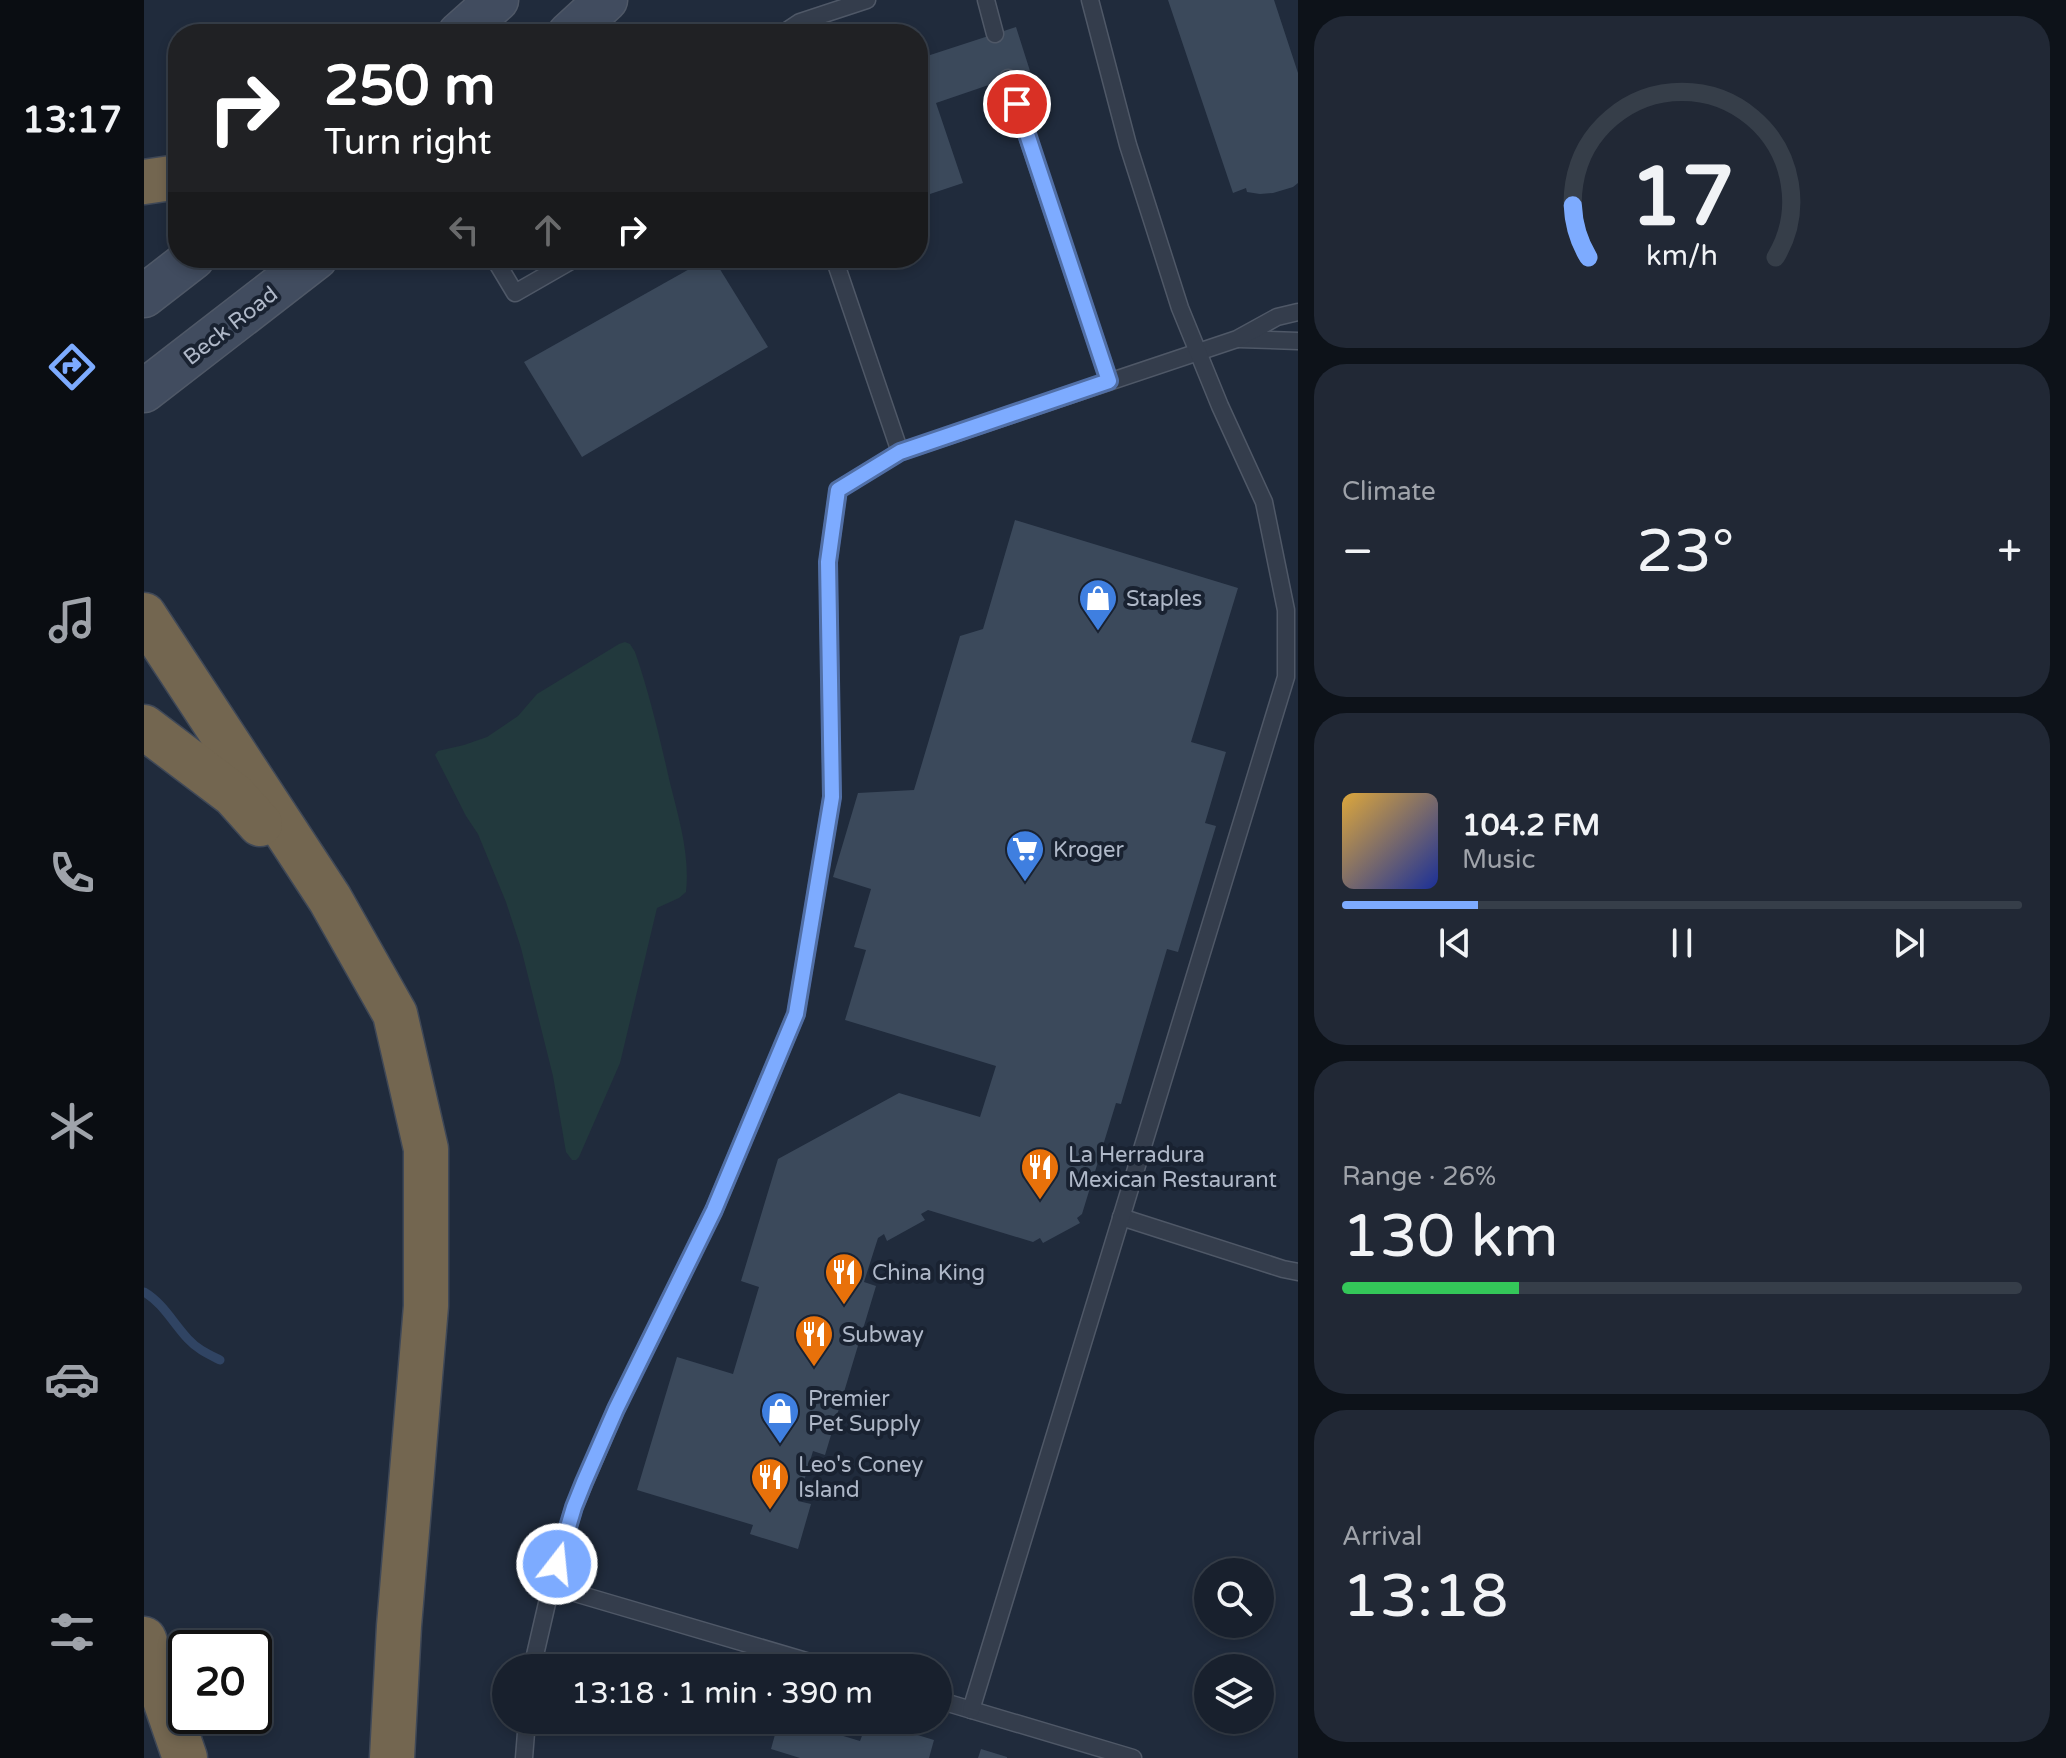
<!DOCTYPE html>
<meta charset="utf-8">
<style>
body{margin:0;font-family:"Varela Round",sans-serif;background:#212835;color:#f1f3f6;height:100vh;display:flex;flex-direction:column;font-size:30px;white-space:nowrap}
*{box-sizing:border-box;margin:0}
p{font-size:26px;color:#9fa3aa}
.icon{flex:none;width:44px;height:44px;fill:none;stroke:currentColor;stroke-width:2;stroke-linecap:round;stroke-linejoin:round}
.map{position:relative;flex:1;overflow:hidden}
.drawer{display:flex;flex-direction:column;gap:16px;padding:16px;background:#0d1219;width:768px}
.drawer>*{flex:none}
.guide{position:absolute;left:24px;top:24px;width:760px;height:244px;border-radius:32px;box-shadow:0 4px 12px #0003,0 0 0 2px #363e49;background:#202124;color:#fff;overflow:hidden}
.controls{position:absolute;left:1050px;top:1558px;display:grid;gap:16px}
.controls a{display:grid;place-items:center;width:80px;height:80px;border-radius:50%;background:#18202d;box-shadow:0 4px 12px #0003,0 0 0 2px #363e49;font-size:40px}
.speed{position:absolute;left:24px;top:1630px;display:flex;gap:16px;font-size:40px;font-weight:700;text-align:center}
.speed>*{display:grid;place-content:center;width:104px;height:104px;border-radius:50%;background:#18202d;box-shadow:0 4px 12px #0003,0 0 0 2px #363e49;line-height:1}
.speed .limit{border:4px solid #111;border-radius:12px;background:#fff;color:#111}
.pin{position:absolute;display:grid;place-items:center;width:68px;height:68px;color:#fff;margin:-34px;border:4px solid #fff;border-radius:50%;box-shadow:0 2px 8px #0007}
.me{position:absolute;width:88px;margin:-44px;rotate:16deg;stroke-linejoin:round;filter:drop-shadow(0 0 6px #0008)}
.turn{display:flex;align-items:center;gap:28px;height:168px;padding:0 24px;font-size:36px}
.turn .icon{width:104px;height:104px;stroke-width:2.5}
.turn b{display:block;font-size:56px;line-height:68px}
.lanes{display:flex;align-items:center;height:76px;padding:0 24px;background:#0003;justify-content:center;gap:40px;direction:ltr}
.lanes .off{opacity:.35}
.big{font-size:60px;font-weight:600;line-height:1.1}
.drawer .widget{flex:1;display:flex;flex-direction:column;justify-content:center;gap:12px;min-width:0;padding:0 28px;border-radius:32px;background:#212835}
.drawer .dial{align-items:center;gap:0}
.dial svg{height:208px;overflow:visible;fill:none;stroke:#363e49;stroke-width:7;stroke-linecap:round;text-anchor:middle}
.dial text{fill:#f1f3f6;stroke:none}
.song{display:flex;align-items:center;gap:24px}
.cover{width:96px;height:96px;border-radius:12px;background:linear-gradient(135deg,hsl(40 70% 55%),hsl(230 70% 35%))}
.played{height:8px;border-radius:4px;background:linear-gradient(90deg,#7dabff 20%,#363e49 20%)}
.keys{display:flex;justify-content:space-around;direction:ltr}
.heat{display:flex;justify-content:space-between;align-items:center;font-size:44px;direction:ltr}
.charge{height:12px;border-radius:6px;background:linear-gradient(90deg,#34c759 26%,#363e49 0)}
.trip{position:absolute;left:348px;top:1654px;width:460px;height:80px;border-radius:40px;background:#18202d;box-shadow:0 4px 12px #0003,0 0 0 2px #363e49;font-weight:600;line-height:80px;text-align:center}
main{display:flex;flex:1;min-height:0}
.dock{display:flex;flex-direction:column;width:144px;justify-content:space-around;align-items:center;background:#0a0d12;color:#9fa3aa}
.dock .icon{width:56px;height:56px}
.dock .active{color:#7dabff}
.dock b{font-size:36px;color:#f1f3f6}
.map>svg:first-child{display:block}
.green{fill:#22393d}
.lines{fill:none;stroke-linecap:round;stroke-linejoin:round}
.stream{stroke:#304463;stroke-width:9}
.building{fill:#3b495b}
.lane-casing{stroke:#4f5867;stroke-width:19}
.secondary-casing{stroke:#4f5867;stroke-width:45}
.highway-casing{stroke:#3f4857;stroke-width:47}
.lane{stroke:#343d4c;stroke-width:16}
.secondary{stroke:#414c5f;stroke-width:42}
.highway{stroke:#736650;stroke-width:44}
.route-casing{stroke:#516fa6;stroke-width:20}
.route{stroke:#7dabff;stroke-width:14}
.labels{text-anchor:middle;stroke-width:8;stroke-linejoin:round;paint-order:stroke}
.street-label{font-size:22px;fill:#afb8c8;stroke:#192231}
.poi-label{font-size:22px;fill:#afb8c8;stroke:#192231;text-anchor:start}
</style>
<main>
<nav class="dock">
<b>13:17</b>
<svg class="icon active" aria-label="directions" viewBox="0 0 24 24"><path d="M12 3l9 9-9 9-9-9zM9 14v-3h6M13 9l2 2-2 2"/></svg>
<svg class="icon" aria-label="music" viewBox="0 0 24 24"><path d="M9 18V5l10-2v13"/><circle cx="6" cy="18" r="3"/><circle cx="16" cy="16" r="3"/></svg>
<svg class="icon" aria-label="phone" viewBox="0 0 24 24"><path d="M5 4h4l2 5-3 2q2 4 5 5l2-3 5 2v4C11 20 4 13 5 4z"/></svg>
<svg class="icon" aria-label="climate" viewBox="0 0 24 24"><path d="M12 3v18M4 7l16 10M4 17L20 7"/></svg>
<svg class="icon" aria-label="car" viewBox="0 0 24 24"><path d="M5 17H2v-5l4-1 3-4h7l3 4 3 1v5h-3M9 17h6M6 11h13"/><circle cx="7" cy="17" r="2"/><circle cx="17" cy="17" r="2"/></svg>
<svg class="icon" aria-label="filters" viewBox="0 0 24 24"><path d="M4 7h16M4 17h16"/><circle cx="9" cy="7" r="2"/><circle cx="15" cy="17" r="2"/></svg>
</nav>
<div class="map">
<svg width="1154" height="1758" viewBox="0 0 1154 1758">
<rect width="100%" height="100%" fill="#202b3c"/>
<path class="green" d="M481,642L486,644L491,652C506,695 516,739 526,783C535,819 546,855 542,892L535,898L513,908L476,1063L435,1157L432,1160H428L422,1152L409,1076L377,948L362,902L334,834L322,816L291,755L294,751L320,745L343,737L374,716L393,694L475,644Z"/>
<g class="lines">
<path class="stream" d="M0,1292C19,1303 29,1323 44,1339C53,1349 64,1354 76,1360"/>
</g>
<g class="building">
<path d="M1024,0H1130L1154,73V183L1149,187L1129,193L1116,194L1103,192L1102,188L1089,193Z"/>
<path d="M872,27L886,71L792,103L819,183L774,198V51L777,58Z"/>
<path d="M565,258H569L624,347L438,457L380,362Z"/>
<path d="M871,520L1094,588L1047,742L1082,752L1061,823L1072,826L1034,952L1023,949L977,1104L972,1103L938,1214L933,1218L936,1223L899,1243L896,1238L889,1242L784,1210L777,1214L781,1220L743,1241L740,1234L734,1238L720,1282L732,1286L681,1455L669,1451L654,1501L667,1504L654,1549L606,1534L609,1525L493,1490L533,1357L589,1374L615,1287L597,1281L634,1159L755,1093L836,1117L852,1066L701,1020L722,950L710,947L727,889L689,877L714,793L770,790L816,636L839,629Z"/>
<path d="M635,1720H646L716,1741L724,1720L790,1740L785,1758H656L627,1749Z"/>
<path d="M837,1749L863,1757V1758H834Z"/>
</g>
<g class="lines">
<defs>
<g id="lane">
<path d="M842,0L851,34"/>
<path d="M638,34L656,22L723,0"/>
<path d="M864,78L965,381"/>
<path d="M355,258L353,263L371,293L432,258"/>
<path d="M690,258L756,452"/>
<path d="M1095,339L1154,341"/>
<path d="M977,1217L1139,1269L1154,1272"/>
<path d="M407,1586L686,1668"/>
<path d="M388,1668L407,1586L430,1507L472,1409L570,1210L652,1014L688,797L684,562L694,490L756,452L1093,339L1133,317L1154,312"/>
<path d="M794,1700L989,1758"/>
<path d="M827,1710L1142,677V610L1120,502L1076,406L1036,308L984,145L946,0"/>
<path d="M380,1758L383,1720"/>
</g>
<g id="secondary">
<path d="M315,34L353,0"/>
<path d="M425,34L462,0"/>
<path d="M0,296L49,258"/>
<path d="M0,391L172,258"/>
</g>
<g id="highway">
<path d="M0,182L34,177"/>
<path d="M0,615L186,899L251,1014L282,1149V1306L255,1626L248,1758"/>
<path d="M0,727L90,795L116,824"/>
<path d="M0,1639L41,1758"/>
</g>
</defs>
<use href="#lane" class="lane-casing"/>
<use href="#secondary" class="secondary-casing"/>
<use href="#highway" class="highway-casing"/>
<use href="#lane" class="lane"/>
<use href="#secondary" class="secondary"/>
<use href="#highway" class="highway"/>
</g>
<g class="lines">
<defs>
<path id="route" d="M413,1564L430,1507L440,1482L472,1409L570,1210L652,1014L688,797L684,562L694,490L756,452L965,381L873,104"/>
</defs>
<use href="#route" class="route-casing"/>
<use href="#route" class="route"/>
</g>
<defs>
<symbol id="shop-pin" viewBox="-11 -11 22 30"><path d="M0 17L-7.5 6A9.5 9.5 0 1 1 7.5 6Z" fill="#3f7fe0" stroke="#192231"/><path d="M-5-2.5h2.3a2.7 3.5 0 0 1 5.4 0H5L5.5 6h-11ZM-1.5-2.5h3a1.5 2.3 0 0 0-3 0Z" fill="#fff"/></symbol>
<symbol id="supermarket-pin" viewBox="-11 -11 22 30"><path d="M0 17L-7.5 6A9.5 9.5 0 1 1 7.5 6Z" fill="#3f7fe0" stroke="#192231"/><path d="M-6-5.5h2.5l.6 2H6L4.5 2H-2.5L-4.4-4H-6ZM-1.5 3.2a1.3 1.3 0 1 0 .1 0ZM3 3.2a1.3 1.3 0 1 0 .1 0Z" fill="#fff"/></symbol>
<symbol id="restaurant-pin" viewBox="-11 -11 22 30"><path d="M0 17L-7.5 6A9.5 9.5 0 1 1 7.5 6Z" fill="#e8710a" stroke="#192231"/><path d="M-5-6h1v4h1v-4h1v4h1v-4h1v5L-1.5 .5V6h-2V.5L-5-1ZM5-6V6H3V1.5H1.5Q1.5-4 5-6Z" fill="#fff"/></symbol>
</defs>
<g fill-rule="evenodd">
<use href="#shop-pin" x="932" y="576" width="44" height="60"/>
<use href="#supermarket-pin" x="859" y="827" width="44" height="60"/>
<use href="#restaurant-pin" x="874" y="1145" width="44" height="60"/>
<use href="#restaurant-pin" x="678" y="1250" width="44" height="60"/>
<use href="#restaurant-pin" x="648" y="1312" width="44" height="60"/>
<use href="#shop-pin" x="614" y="1389" width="44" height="60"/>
<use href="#restaurant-pin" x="604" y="1455" width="44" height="60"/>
</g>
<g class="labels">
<g class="street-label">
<text transform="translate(86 325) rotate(-38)" y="8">Beck Road</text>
</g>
<g class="poi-label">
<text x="982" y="606">Staples</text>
<text x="909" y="857">Kroger</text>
<text x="924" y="1162">La Herradura<tspan x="924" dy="25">Mexican Restaurant</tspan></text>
<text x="728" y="1280">China King</text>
<text x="698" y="1342">Subway</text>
<text x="664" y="1406">Premier<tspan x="664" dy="25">Pet Supply</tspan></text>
<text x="654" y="1472">Leo's Coney<tspan x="654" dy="25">Island</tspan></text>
</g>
</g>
</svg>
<div class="controls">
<a><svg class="icon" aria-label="search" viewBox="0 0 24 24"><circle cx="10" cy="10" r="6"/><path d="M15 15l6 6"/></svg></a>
<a><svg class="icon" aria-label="layers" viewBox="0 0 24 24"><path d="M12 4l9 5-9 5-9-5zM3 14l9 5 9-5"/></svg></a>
</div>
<div class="speed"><div class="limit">20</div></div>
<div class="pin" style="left:873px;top:104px;background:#d93025"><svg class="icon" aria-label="arrive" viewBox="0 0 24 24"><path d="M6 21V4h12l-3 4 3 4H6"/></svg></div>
<svg class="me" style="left:413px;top:1564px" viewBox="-20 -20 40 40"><circle r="17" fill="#7dabff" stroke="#fff" stroke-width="3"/><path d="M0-11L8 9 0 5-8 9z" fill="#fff"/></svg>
<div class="trip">13:18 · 1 min · 390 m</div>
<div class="guide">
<div class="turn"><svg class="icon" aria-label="right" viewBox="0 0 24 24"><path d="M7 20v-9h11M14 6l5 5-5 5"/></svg><div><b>250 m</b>Turn right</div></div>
<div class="lanes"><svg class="icon off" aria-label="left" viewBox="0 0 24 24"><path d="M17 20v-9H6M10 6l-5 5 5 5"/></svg><svg class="icon off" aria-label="ahead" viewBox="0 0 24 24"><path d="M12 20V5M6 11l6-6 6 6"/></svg><svg class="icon" aria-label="right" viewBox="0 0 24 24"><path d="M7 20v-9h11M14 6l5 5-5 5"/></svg></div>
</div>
</div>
<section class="drawer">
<div class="widget dial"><svg viewBox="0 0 100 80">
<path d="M14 69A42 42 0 1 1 86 69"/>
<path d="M14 69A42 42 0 0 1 8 49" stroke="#7dabff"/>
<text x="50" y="56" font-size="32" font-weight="700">17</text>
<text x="50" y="72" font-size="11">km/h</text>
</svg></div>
<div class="widget"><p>Climate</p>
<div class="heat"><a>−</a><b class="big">23°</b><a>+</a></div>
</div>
<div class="widget">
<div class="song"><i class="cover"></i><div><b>104.2 FM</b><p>Music</p></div></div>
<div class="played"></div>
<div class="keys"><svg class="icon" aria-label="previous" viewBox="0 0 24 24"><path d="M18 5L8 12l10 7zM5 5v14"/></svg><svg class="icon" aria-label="pause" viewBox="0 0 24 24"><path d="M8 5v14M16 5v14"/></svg><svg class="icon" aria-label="next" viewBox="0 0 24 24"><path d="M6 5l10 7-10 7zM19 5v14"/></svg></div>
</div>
<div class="widget"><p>Range · 26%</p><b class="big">130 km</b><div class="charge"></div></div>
<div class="widget"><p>Arrival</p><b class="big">13:18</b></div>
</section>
</main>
